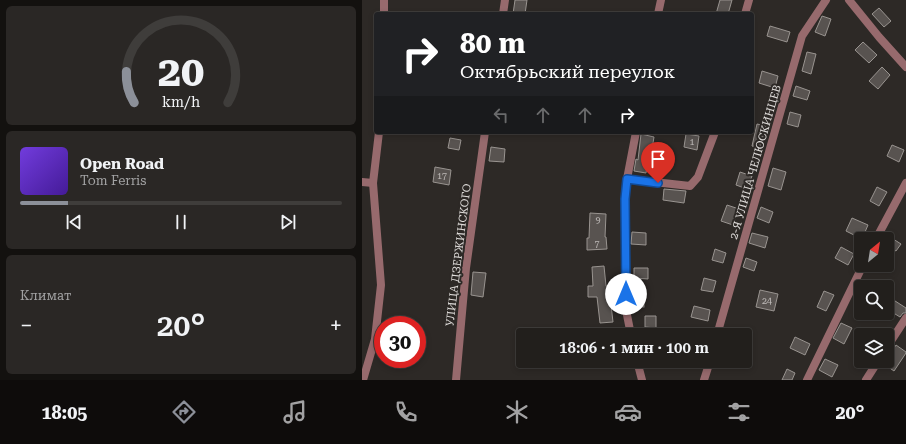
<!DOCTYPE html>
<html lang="ru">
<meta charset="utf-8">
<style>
body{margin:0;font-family:"Roboto Serif",serif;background:#2a2725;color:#f1f3f6;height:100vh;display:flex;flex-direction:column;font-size:15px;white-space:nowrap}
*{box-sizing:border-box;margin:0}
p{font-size:13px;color:#a2a2a3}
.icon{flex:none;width:22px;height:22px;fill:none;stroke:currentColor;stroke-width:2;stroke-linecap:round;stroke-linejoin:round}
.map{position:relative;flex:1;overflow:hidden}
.drawer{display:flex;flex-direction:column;gap:6px;padding:6px;background:#13110f;width:362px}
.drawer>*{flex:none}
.hud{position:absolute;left:12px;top:12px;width:380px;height:122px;border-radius:4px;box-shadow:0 2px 6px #0003,0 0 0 1px #3f3d3b;background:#202124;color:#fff;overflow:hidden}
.needle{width:26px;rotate:30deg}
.controls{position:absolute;left:492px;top:232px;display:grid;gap:8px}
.controls a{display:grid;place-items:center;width:40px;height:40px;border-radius:4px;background:#221f1c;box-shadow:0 2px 6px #0003,0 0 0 1px #3f3d3b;font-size:20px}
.speed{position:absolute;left:12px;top:316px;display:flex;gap:8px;font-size:20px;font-weight:700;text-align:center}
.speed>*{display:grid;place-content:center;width:52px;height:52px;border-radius:50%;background:#221f1c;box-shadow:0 2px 6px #0003,0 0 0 1px #3f3d3b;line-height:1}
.speed .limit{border:6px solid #d22;background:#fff;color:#111}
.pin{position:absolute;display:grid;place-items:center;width:34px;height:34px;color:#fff;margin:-41px -17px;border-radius:50% 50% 50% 0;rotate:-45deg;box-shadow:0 0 4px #0007}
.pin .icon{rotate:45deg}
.me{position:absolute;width:44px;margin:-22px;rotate:0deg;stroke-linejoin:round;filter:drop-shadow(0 0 3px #0008)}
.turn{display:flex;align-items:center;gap:14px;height:84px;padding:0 20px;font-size:18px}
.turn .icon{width:52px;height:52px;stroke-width:2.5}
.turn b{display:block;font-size:28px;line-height:34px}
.lanes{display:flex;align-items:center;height:38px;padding:0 20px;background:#0003;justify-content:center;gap:20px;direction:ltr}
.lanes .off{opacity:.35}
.big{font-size:30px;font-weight:600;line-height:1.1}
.drawer .card{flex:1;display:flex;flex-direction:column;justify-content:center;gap:6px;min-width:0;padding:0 14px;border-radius:6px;background:#2a2725}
.drawer .dial{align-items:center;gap:0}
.dial svg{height:104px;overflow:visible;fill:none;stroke:#3f3d3b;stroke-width:7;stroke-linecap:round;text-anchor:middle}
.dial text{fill:#f1f3f6;stroke:none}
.song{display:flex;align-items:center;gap:12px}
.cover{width:48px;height:48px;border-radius:6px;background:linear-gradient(135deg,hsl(260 70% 55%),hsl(260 70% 35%))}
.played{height:4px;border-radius:2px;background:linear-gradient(90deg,#8c9099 15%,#3f3d3b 15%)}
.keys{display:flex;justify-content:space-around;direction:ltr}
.heat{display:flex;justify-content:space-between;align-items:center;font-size:22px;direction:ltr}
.trip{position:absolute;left:154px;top:328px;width:236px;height:40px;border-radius:4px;background:#221f1c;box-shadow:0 2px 6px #0003,0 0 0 1px #3f3d3b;font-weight:600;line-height:40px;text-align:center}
.tabs{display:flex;height:64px;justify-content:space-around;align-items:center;background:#0e0c0b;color:#a2a2a3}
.tabs .icon{width:28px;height:28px}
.tabs .active{color:#8c9099}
.tabs b{font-size:18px;color:#f1f3f6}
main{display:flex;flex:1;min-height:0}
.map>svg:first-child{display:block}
.building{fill:#585350;stroke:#999490}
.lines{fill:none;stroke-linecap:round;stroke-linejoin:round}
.minor{stroke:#976a6d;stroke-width:8}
.route-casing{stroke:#114b97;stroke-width:10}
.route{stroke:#1a73e8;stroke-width:7}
.labels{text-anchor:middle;stroke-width:4;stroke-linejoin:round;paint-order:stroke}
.number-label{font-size:9px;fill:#bfbbb9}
.street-label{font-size:11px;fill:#e1dedc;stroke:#2d2926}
</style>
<main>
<section class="drawer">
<div class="card dial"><svg viewBox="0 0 100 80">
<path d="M14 69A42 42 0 1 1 86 69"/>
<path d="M14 69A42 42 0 0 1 8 45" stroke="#8c9099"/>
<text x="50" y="56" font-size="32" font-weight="700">20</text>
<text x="50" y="72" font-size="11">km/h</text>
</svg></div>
<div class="card">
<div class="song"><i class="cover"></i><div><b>Open Road</b><p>Tom Ferris</p></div></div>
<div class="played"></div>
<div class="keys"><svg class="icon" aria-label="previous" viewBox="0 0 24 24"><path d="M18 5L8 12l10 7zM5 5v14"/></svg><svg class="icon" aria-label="pause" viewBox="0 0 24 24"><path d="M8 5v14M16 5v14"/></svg><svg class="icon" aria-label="next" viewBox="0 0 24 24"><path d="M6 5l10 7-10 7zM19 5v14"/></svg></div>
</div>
<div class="card"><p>Климат</p>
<div class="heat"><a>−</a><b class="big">20°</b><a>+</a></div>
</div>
</section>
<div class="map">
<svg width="544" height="380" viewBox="0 0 544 380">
<rect width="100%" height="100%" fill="#2d2926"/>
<g class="building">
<path d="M153,0H165L163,14H151Z"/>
<path d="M358,0H370L366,14H354Z"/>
<path d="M517,8L529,21L522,27L510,14Z"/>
<path d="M460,16L469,19L463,36L453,32Z"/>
<path d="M408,26L428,32L425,42L405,36Z"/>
<path d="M501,42L515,55L507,63L493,50Z"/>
<path d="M445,52L454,54L449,74L440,71Z"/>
<path d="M520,67L528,75L516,89L507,81Z"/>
<path d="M400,71L416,76L413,88L397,83Z"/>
<path d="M434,86L448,91L445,100L431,96Z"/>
<path d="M428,112L439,115L436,127L425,124Z"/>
<path d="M395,124L404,126L398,148L390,146Z"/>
<path d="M279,134L292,137L290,149L288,148L284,173L272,171L274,159L276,160Z"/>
<path d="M324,134L337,136L335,150L322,147Z"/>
<path d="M88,138L99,140L97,150L86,148Z"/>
<path d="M530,145L542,150L537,162L525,156Z"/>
<path d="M129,147L143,149L142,162L127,161Z"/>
<path d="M73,167L89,170L87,185L71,182Z"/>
<path d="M411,168L424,172L419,190L406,186Z"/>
<path d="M378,172L390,176L385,189L374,185Z"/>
<path d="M515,187L525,192L517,206L508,201Z"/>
<path d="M302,189L324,191L322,203L301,200Z"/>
<path d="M365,205L377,209L371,225L359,221Z"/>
<path d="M399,207L411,212L407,223L395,218Z"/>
<path d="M228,213L244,214L243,237H244L245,249L225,250V238H227Z"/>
<path d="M490,218L506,225L500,239L484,231Z"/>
<path d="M270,232L284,233V245L269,244Z"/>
<path d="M390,233L406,237L403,248L387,243Z"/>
<path d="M525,235L539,244L534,251L525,246Z"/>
<path d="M479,247L492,254L486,265L473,258Z"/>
<path d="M353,249L364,253L361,263L350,260Z"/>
<path d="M384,258L395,262L392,271L381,267Z"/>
<path d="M242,266L244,286H250V296H248L251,322L238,323L235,297H226V286H231L230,267Z"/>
<path d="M272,268H286V279L272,278Z"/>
<path d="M111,272L124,273L121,297L109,295Z"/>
<path d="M342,278L354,281L351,292L339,290Z"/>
<path d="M398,290L416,294L412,311L394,307Z"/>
<path d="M462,291L472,295L464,311L455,307Z"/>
<rect x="272" y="296" width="10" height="11"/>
<path d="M530,299L544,308V313H541L538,317L525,309Z"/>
<path d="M332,306L348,310L346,321L329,317Z"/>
<path d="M283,316H294V328L283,327Z"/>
<path d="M479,323L490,328L482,344L471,338Z"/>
<path d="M433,337L448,344L443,355L428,348Z"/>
<path d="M534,345L544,352V353L532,371L522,364L525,361V359Z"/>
<path d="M463,359L476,365L470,377L457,370Z"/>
<path d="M425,369L433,373L430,380H420Z"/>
</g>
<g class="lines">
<g class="minor">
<path d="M487,0L517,37L544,67"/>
<path d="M22,14V0"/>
<path d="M141,14L143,0"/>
<path d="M296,14L299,0"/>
<path d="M383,14L387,0"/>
<path d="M265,179L328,186L336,177L353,132"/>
<path d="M0,182L11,183"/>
<path d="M514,239L544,183"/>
<path d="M269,335L264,310L263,199L265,179L274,132"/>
<path d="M355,335L440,36L464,0"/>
<path d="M525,347L544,318"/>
<path d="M275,361L280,380"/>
<path d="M1,380L13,339L19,285L11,183L17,132"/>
<path d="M94,380L104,268L123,132"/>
<path d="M342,380L348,361"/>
<path d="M445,380L501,265"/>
<path d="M504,380L516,361"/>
</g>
</g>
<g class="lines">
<defs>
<path id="route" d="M264,294L263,199L265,179L296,183"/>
</defs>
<use href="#route" class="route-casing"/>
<use href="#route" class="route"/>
</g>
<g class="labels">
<g class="number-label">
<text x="330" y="145">1</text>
<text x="80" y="179">17</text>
<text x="236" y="223">9</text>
<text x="235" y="247">7</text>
<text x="405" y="304">24</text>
</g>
<g class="street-label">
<text transform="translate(393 162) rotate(-74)" y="4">2-Я УЛИЦА ЧЕЛЮСКИНЦЕВ</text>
<text transform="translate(96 255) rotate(-83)" y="4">УЛИЦА ДЗЕРЖИНСКОГО</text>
</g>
</g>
</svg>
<div class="controls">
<a><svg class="needle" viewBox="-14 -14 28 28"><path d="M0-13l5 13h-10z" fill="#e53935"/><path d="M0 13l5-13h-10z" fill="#a2a2a3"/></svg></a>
<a><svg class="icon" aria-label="search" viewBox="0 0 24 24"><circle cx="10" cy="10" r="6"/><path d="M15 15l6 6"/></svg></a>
<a><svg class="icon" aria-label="layers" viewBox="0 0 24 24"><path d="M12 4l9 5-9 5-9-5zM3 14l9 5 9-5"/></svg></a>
</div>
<div class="speed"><div class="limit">30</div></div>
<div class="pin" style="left:296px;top:183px;background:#d93025"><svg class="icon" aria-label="arrive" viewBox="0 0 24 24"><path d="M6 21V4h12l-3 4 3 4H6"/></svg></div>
<svg class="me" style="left:264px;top:294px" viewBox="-20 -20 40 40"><circle r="19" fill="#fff"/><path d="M0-13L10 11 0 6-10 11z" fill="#1a73e8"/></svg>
<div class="trip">18:06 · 1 мин · 100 m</div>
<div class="hud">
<div class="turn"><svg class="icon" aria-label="right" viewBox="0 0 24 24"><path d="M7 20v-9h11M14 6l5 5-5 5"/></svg><div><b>80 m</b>Октябрьский переулок</div></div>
<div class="lanes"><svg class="icon off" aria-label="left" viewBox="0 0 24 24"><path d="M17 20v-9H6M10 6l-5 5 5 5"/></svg><svg class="icon off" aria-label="ahead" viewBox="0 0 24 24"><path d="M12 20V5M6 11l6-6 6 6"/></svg><svg class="icon off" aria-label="ahead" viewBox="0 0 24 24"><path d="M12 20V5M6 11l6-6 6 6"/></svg><svg class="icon" aria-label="right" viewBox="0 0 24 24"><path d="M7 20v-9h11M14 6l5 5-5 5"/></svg></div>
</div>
</div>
</main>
<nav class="tabs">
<b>18:05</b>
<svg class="icon active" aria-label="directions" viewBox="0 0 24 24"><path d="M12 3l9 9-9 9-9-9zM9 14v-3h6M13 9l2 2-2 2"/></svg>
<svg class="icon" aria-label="music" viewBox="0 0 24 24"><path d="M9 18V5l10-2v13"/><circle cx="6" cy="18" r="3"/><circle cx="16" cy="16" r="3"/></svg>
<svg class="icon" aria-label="phone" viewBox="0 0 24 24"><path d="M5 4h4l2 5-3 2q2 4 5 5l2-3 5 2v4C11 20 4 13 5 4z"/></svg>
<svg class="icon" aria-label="climate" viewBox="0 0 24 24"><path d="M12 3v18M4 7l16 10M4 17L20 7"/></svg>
<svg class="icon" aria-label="car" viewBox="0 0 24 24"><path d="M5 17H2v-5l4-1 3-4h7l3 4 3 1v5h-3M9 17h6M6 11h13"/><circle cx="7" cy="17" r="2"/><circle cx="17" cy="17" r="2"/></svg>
<svg class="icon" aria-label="filters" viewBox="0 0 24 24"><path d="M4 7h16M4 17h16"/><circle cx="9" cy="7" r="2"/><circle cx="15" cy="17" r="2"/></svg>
<b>20°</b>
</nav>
